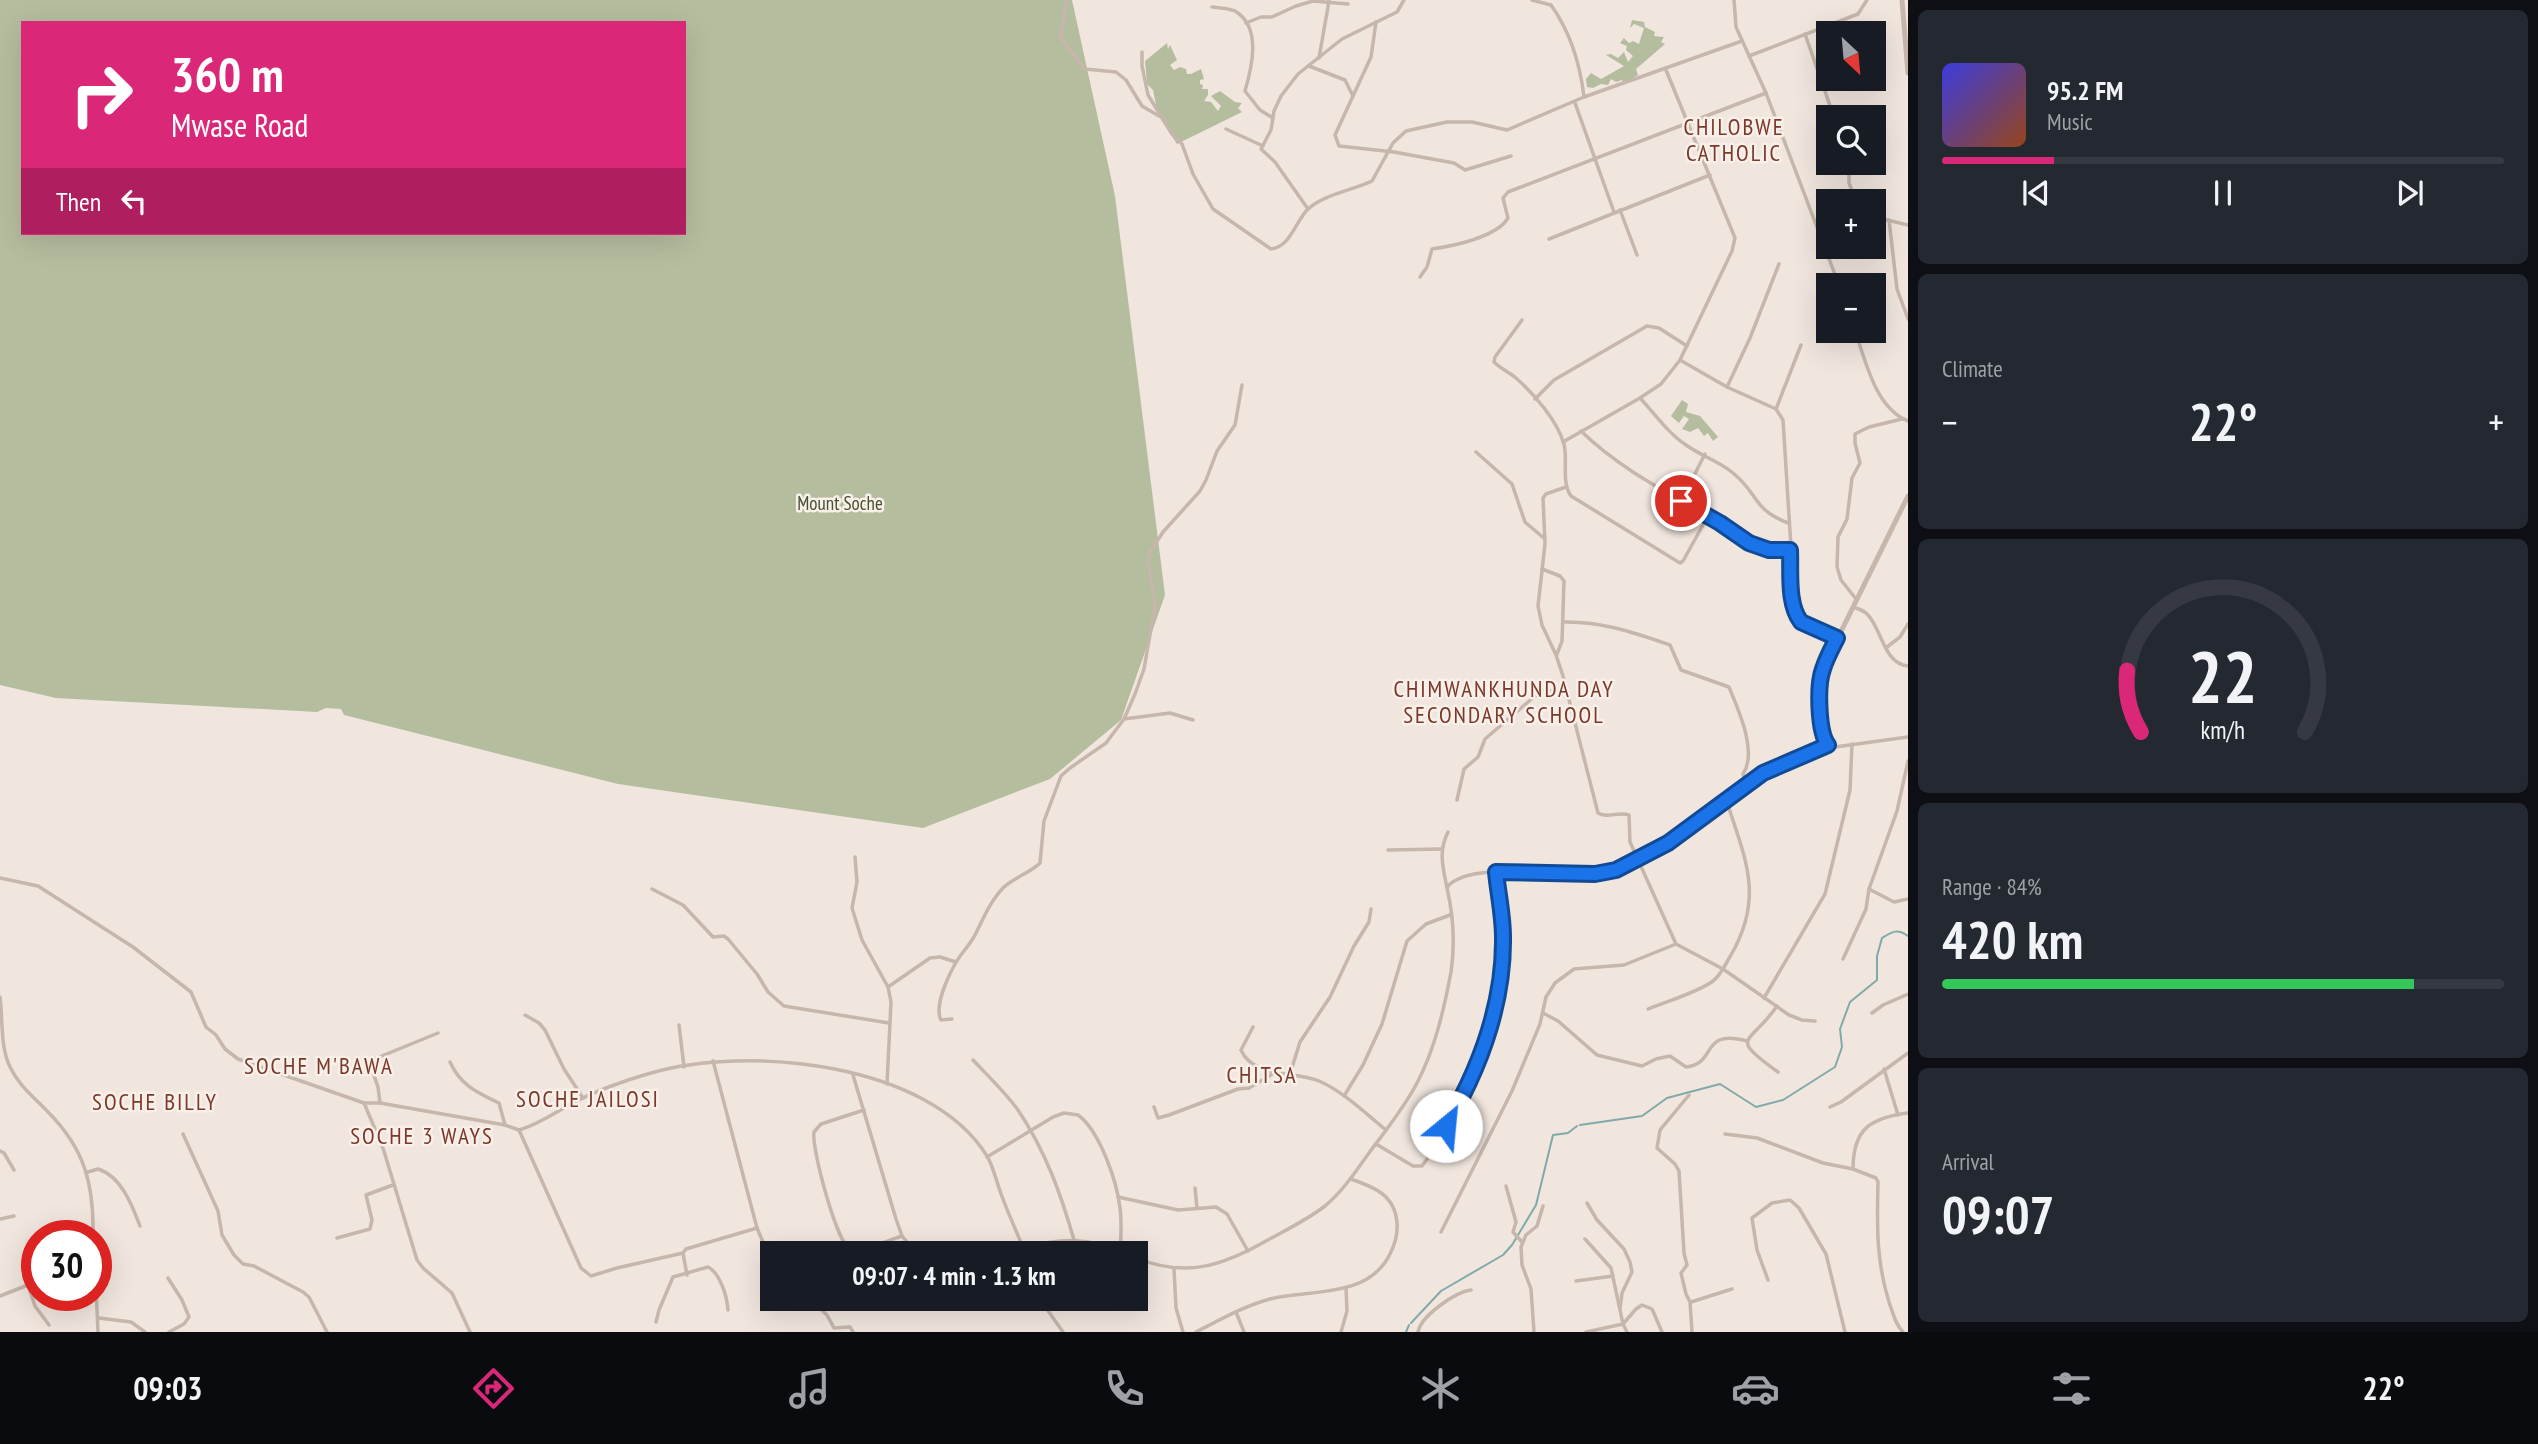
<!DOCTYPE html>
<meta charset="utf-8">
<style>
body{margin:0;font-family:"PT Sans Narrow",sans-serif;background:#242831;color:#f1f3f6;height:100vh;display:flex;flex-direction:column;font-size:26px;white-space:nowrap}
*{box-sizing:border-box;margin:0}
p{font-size:23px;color:#9ea1a6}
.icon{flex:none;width:38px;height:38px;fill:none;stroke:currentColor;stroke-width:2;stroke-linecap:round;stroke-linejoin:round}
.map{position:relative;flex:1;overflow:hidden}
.drawer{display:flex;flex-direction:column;gap:10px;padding:10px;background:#0d0f14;width:630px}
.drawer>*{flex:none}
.hud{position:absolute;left:21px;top:21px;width:665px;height:214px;border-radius:0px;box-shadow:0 7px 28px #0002;background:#db2777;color:#fff;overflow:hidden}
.needle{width:46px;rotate:154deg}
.fabs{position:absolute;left:1816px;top:21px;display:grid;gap:14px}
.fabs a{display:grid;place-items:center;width:70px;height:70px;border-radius:0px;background:#171b24;box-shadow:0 7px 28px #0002;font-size:35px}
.speed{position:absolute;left:21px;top:1220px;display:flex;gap:14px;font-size:35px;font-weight:700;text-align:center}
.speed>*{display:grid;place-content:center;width:91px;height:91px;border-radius:50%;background:#171b24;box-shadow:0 7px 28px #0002;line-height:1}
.speed .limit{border:10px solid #d22;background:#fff;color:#111}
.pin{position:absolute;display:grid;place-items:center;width:60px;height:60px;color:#fff;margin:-30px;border:4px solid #fff;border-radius:50%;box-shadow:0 2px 7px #0007}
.me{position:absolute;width:77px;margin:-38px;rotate:28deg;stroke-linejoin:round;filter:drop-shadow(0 0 5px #0008)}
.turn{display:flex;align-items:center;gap:24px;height:147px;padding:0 35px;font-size:32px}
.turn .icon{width:91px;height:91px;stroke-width:2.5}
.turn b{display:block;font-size:49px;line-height:60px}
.then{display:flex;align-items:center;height:66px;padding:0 35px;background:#0003;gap:14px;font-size:26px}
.big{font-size:52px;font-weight:800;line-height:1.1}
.drawer .card{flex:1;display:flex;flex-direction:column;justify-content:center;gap:10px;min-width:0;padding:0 24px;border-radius:10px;background:#242831}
.drawer .dial{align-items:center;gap:0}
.dial svg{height:182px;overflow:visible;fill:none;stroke:#363941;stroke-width:7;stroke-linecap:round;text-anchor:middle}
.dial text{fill:#f1f3f6;stroke:none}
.song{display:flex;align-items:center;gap:21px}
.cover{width:84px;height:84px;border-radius:10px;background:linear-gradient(135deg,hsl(240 70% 55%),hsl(20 70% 35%))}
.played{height:7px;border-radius:4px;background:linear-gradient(90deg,#db2777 20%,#363941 20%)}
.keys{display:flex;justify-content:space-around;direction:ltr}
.heat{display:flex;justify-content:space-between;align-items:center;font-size:38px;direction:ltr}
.charge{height:10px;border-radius:5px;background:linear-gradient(90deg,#34c759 84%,#363941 0)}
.trip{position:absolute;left:760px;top:1241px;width:388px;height:70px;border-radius:0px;background:#171b24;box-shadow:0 7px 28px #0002;font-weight:800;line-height:70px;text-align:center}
.tab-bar{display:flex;height:112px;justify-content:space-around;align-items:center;background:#090b0e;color:#9ea1a6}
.tab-bar .icon{width:49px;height:49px}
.tab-bar .active{color:#db2777}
.tab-bar b{font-size:32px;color:#f1f3f6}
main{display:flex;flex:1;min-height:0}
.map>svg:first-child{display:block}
.green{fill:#b5bd9f;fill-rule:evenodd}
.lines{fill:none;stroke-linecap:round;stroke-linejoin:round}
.stream{stroke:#80aaa9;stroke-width:2}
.minor{stroke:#c6b6ab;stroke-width:3.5}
.tertiary{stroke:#c6b6ab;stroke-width:5}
.route-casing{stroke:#114b97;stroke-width:18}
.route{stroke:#1a73e8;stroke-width:12}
.labels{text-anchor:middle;stroke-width:5;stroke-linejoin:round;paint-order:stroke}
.park-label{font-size:19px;fill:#465130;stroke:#f8f0e9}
.quarter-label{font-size:23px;letter-spacing:2px;fill:#7b392b;stroke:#f8f0e9}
</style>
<main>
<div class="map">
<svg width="1908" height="1332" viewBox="0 0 1908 1332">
<rect width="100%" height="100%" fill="#f0e6de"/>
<g class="green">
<path d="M0,0H1072L1115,196L1165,595L1121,720L1050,779L923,828L618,784L344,715L341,709L326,708L317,712L56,698L0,685ZM23,23H684V233H23Z"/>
<path d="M1632,20L1644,22L1645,27L1655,32L1654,36L1664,37L1661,42L1665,44L1636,69L1638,75L1624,83L1622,80L1616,82L1611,79L1608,85L1601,84L1593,88L1587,87L1586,79L1591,73L1601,79L1624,66L1606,55L1611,54L1618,58L1624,52L1628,62L1633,56L1626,50L1627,46L1620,43L1624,38L1629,43L1633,41L1639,44L1644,28L1634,24L1630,28Z"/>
<path d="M1167,43L1168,49L1170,45L1177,60L1170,65L1174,70L1180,67L1186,69L1187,74H1191L1201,69L1204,79L1200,80V84L1203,85L1202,89H1208V95L1204,101L1211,102L1218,111L1221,106L1211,96L1220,91L1235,102L1242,103L1238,108L1242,112L1177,144L1158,115L1153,90L1147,84L1145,61Z"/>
<path d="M1682,400L1688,404L1686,412L1700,416L1718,437L1713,441L1708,433L1704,436L1698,428L1690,432L1682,429L1689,419L1684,416L1679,423L1671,416Z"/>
</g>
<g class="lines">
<g class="stream">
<path d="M1580,1125L1642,1116L1667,1098L1720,1084L1756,1107L1783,1100L1835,1067L1842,1047L1840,1029L1850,1002L1877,980V956L1882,938C1892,932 1897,928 1908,936"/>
<path d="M1411,1323L1441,1291L1503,1255L1512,1245L1536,1205L1553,1135L1568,1133L1577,1126"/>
<path d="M1406,1332L1409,1325"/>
</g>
<g class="minor">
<path d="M1067,0L1060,37L1085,69L1116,72L1126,80L1142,106L1159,116"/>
<path d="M1532,0L1551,5C1571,33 1580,63 1584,97"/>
<path d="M1734,0L1736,27L1766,93L1839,285"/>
<path d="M1212,7C1219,8 1229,8 1235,11C1262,27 1252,67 1245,91L1260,110L1273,118"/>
<path d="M1376,22L1371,57L1335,135L1339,146L1394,152L1454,163L1465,170L1511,156"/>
<path d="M1246,23L1261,17H1272L1296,6L1313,1L1348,4"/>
<path d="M1805,34L1834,117"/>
<path d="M1142,52V66L1148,95L1172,134L1182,144L1193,174L1213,209L1271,249C1290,247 1295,223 1307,210C1324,194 1351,191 1372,181L1393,143L1406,131L1447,122H1472L1507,130L1584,97L1742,41"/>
<path d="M1749,56L1858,14L1867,0"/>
<path d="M1319,58L1329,1"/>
<path d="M1309,66L1345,80L1353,96"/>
<path d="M1666,70L1735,238L1732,251L1680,360"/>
<path d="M1575,103L1614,212"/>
<path d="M1226,129L1263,146"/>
<path d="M1849,163V183L1856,201"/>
<path d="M1308,209L1275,162L1261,149L1271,130L1274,111L1281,96L1298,74L1342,39L1397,12L1404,0"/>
<path d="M1620,210L1637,255"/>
<path d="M1874,212L1883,219"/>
<path d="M1889,220L1897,289L1908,319"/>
<path d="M1874,222L1883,219L1908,225"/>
<path d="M1549,239L1710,175"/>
<path d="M1822,241L1829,238"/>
<path d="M1420,277L1427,267L1432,249C1453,246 1497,237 1508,218L1503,198L1508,192L1766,93"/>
<path d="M1522,320L1495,357L1494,362C1501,369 1509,372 1516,378C1534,394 1557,420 1564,444C1568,460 1561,482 1571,496L1680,563L1683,561L1708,516"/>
<path d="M1855,331C1866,361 1875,408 1908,421"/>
<path d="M1727,387L1750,338L1779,264"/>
<path d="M1640,398C1655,414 1668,433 1686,445C1701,456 1719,461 1733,473C1759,494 1752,509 1788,523"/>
<path d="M1535,399L1554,380L1647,326L1659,328L1687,346"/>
<path d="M1776,409L1801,345"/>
<path d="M1581,431C1620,469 1665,491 1712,518C1727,527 1741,541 1758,547C1768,550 1779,550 1790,550"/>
<path d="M1563,442L1640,398L1661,384L1680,360L1727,387L1776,409L1783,420L1795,611L1801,622L1837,638"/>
<path d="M1476,452L1512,484L1525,522L1545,539"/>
<path d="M1566,487L1546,494L1543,498L1545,544L1538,606L1542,625L1556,655L1563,676L1598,813C1608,819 1619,811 1629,815L1630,842L1676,944L1723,969L1789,1015L1802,1020L1815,1021"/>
<path d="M1681,501L1705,454"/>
<path d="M1542,569L1560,576L1564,581L1562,641L1557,654"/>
<path d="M1856,599L1841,580L1837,567L1838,537L1847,519L1852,478L1860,463L1855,443V434L1869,427L1902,419"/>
<path d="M1853,607C1858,609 1864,610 1868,615C1882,630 1884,664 1908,666"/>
<path d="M1563,622C1601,621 1635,633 1670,645L1681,670L1729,687C1738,709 1758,752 1743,774L1746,784"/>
<path d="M1887,647L1900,637L1908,624"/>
<path d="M1124,719L1170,713L1193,720"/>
<path d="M1457,800L1464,769L1478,757L1485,739L1542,690L1566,692"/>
<path d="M1388,850L1442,849"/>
<path d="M855,857L857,882L852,908L862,940L888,987L930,958L940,957L956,962"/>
<path d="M0,878L38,886L133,947L191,992L206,1027L216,1035L225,1049L238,1059L364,1103H380L505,1125L519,1130C541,1124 561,1108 581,1099C603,1088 627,1080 651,1073C747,1045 929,1062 987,1156C993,1166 996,1180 1000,1191C1007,1211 1016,1230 1024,1250"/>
<path d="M1447,887C1471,859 1563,878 1598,874C1652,867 1708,810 1751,780C1774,764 1803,756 1828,745L1835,747L1908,737"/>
<path d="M652,889L683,905L713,937L724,936L728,939L757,974L768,992L784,1006L889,1023"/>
<path d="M1869,889L1894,902L1908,899"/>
<path d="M1843,959L1866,909L1869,889L1897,811L1908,761"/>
<path d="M0,997C3,1019 0,1047 10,1067C19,1086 34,1097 48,1112C85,1149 94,1185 93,1236"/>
<path d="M1764,998L1825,894L1850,790L1852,744"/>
<path d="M1777,1006C1751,1045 1726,1035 1778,1072"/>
<path d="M1648,1009C1667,1001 1697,993 1713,981C1721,975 1726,963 1731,955C1765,896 1745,859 1726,799"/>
<path d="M1543,1013L1558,1021L1597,1055L1642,1066L1656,1059L1670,1056L1686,1067C1718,1064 1699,1028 1747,1041"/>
<path d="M1872,1013L1883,1005L1908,994"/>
<path d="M525,1015L539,1023L545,1030L564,1069L583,1098"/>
<path d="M952,1019L941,1020C934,1006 948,977 955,964C961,953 971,944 976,933C984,917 991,900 1004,887C1015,877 1030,873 1040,863L1044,821L1061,776L1070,768L1106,743L1124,719L1135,694L1144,669L1155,606L1148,561L1150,552L1163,532L1200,491L1206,480L1217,451L1235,425L1242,385"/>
<path d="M679,1025L684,1067"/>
<path d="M1253,1027L1241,1050C1253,1078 1295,1071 1319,1081C1344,1092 1365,1113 1386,1130"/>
<path d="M973,1060C988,1076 1005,1092 1018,1110C1045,1150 1061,1194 1074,1240"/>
<path d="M713,1061L757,1228L769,1256"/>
<path d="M450,1062C460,1085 478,1093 499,1103L505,1125"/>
<path d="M1884,1069L1898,1115"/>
<path d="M1290,1074L1300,1042L1330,997L1354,946L1369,922L1371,909"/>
<path d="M853,1075L896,1219L902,1236L916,1253"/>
<path d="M887,1084L891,1002L888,987"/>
<path d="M1689,1095L1660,1130L1657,1148L1675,1164L1679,1171L1684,1253L1687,1265L1681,1273L1686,1294L1690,1302L1692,1332"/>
<path d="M1344,1096L1363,1065L1382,1024L1407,941L1426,924L1450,915"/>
<path d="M364,1103L383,1148L417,1260L423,1268L452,1293L470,1332"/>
<path d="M380,1103L378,1087L370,1064L372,1060L438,1033"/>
<path d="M1154,1107L1158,1118L1169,1115L1238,1089L1249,1088L1274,1073"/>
<path d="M1830,1107L1841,1102L1908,1053"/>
<path d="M864,1110L821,1124L814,1132C811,1147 837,1244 850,1249C859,1253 892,1239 902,1236"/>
<path d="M519,1130L581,1268L591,1276L617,1268L683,1253"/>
<path d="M183,1134L218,1211L222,1235L234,1255L243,1264L254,1266L303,1292L309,1297L327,1332"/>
<path d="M1725,1134L1757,1138L1823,1163L1853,1169L1876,1178L1878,1182C1877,1226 1876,1260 1889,1302C1893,1313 1895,1324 1903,1332"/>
<path d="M1376,1144L1413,1166H1422C1467,1106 1501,1022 1503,947C1504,922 1499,897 1496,872"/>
<path d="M0,1151L4,1153L14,1170"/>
<path d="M987,1157L1053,1117L1064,1113L1078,1115C1100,1131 1117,1182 1120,1208C1122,1223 1121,1238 1120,1252"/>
<path d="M1853,1169C1853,1129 1870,1118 1908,1113"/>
<path d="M88,1172L98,1169C121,1176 132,1205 140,1226"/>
<path d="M1506,1186L1516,1222L1513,1232L1522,1242"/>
<path d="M1195,1188L1197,1208"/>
<path d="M1118,1197L1178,1210L1216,1207L1227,1214L1248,1251"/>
<path d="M1587,1203L1597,1220L1624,1249L1630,1262L1632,1272L1622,1293L1620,1308"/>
<path d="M0,1219L14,1216"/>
<path d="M1441,1232L1512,1091L1540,1024L1546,997L1555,983L1574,969L1624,965L1676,944"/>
<path d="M337,1238L370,1229L372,1220L366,1195L393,1185"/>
<path d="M1585,1239L1611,1268L1623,1324L1627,1332"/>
<path d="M1023,1253L1030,1245C1063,1240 1088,1236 1119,1252"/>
<path d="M1136,1258C1186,1278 1222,1266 1266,1241C1286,1230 1307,1220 1325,1206C1343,1191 1356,1171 1369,1153C1386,1130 1404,1108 1417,1083C1435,1049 1444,1009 1451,972C1455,945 1453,914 1447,888C1443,867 1438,852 1448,832"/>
<path d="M1174,1269L1176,1308L1183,1332"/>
<path d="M687,1275L683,1253L686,1249L757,1228"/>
<path d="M168,1278L182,1300L189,1317L184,1324L169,1332"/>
<path d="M1768,1280L1757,1250L1752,1218L1772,1203L1790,1200L1799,1208L1826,1254L1845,1332"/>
<path d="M1576,1281L1613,1276"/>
<path d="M96,1288L98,1332"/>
<path d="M0,1296L28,1285L35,1306L49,1325"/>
<path d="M809,1298L827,1315L834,1328L850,1327L853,1332"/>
<path d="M1039,1298L1063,1332"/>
<path d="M1691,1302L1732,1289"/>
<path d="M1236,1312L1244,1332"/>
<path d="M99,1318L131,1322L145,1332"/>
<path d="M656,1322L659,1310L673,1277L708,1267C720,1273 727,1296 728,1310"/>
<path d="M1196,1332C1220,1320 1244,1306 1270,1299C1310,1289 1368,1299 1390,1254C1395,1244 1398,1234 1397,1223C1395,1195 1374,1187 1351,1179"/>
<path d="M1341,1332L1347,1311L1346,1288"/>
<path d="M1418,1332C1421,1316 1455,1292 1471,1290"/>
<path d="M1534,1332L1531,1289L1522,1265L1521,1247L1526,1235L1537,1226L1543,1206"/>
<path d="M1586,1332L1623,1324L1636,1309L1642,1305L1652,1309L1662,1332"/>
</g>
<g class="tertiary">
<path d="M1902,0L1908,73"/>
<path d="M1828,745C1817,731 1818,686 1823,668L1908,496"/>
</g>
</g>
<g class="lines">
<defs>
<path id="route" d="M1446,1126C1480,1068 1504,1004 1503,937C1503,915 1498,893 1496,872L1595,874L1616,870L1668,843L1763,773L1828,745C1818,732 1817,685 1823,669C1826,659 1832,648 1837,638L1801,622C1787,604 1791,572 1790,550H1769L1749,543L1720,523L1681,501"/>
</defs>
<use href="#route" class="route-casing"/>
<use href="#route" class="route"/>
</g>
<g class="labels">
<g class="park-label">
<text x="840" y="510">Mount Soche</text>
</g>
<g class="quarter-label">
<text x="1734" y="135">CHILOBWE<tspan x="1734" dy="26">CATHOLIC</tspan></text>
<text x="1504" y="697">CHIMWANKHUNDA DAY<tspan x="1504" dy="26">SECONDARY SCHOOL</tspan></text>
<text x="319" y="1074">SOCHE M'BAWA</text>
<text x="1262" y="1083">CHITSA</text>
<text x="588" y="1107">SOCHE JAILOSI</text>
<text x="155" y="1110">SOCHE BILLY</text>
<text x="422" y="1144">SOCHE 3 WAYS</text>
</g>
</g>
</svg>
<div class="fabs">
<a><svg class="needle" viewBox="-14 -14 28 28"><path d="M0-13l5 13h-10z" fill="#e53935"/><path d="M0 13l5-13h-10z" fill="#9ea1a6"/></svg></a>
<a><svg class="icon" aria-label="search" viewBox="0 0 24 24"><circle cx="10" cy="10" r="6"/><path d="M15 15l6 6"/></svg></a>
<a>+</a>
<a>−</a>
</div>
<div class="speed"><div class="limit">30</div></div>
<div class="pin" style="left:1681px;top:501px;background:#d93025"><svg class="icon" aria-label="arrive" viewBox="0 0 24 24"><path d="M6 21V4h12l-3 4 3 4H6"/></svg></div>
<svg class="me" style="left:1446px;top:1126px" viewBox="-20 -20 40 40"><circle r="19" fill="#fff"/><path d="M0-13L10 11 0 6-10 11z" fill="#1a73e8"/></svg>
<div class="trip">09:07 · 4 min · 1.3 km</div>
<div class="hud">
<div class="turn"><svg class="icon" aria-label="right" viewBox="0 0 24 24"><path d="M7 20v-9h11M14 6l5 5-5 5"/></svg><div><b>360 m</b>Mwase Road</div></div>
<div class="then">Then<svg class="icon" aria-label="left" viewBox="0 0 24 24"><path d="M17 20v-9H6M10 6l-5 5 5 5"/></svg></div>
</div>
</div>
<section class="drawer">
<div class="card">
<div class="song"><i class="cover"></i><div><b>95.2 FM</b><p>Music</p></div></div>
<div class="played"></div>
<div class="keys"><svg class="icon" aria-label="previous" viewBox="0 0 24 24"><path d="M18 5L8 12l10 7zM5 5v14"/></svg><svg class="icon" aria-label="pause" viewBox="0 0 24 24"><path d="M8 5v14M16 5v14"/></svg><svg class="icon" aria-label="next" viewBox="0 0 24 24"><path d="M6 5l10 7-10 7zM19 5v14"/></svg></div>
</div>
<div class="card"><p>Climate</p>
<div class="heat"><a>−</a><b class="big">22°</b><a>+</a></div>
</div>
<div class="card dial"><svg viewBox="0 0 100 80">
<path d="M14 69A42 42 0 1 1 86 69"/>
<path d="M14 69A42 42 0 0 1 8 42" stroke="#db2777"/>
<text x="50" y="56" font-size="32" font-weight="700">22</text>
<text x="50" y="72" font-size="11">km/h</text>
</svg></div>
<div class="card"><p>Range · 84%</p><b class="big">420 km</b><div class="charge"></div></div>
<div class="card"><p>Arrival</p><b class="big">09:07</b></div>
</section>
</main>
<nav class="tab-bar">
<b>09:03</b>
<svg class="icon active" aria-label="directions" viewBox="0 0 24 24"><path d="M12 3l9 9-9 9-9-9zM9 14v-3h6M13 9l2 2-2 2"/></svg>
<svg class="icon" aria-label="music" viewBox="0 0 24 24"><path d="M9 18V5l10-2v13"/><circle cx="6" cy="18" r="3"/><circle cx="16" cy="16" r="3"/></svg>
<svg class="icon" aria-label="phone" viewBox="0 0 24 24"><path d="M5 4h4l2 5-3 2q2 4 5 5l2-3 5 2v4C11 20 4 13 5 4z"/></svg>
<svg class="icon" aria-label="climate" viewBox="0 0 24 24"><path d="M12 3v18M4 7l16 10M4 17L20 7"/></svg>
<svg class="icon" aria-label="car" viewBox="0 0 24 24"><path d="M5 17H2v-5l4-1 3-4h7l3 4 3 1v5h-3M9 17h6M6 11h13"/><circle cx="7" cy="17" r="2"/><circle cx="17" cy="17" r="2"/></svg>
<svg class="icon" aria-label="filters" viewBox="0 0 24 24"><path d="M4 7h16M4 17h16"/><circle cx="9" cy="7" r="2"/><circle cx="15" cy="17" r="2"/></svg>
<b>22°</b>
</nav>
